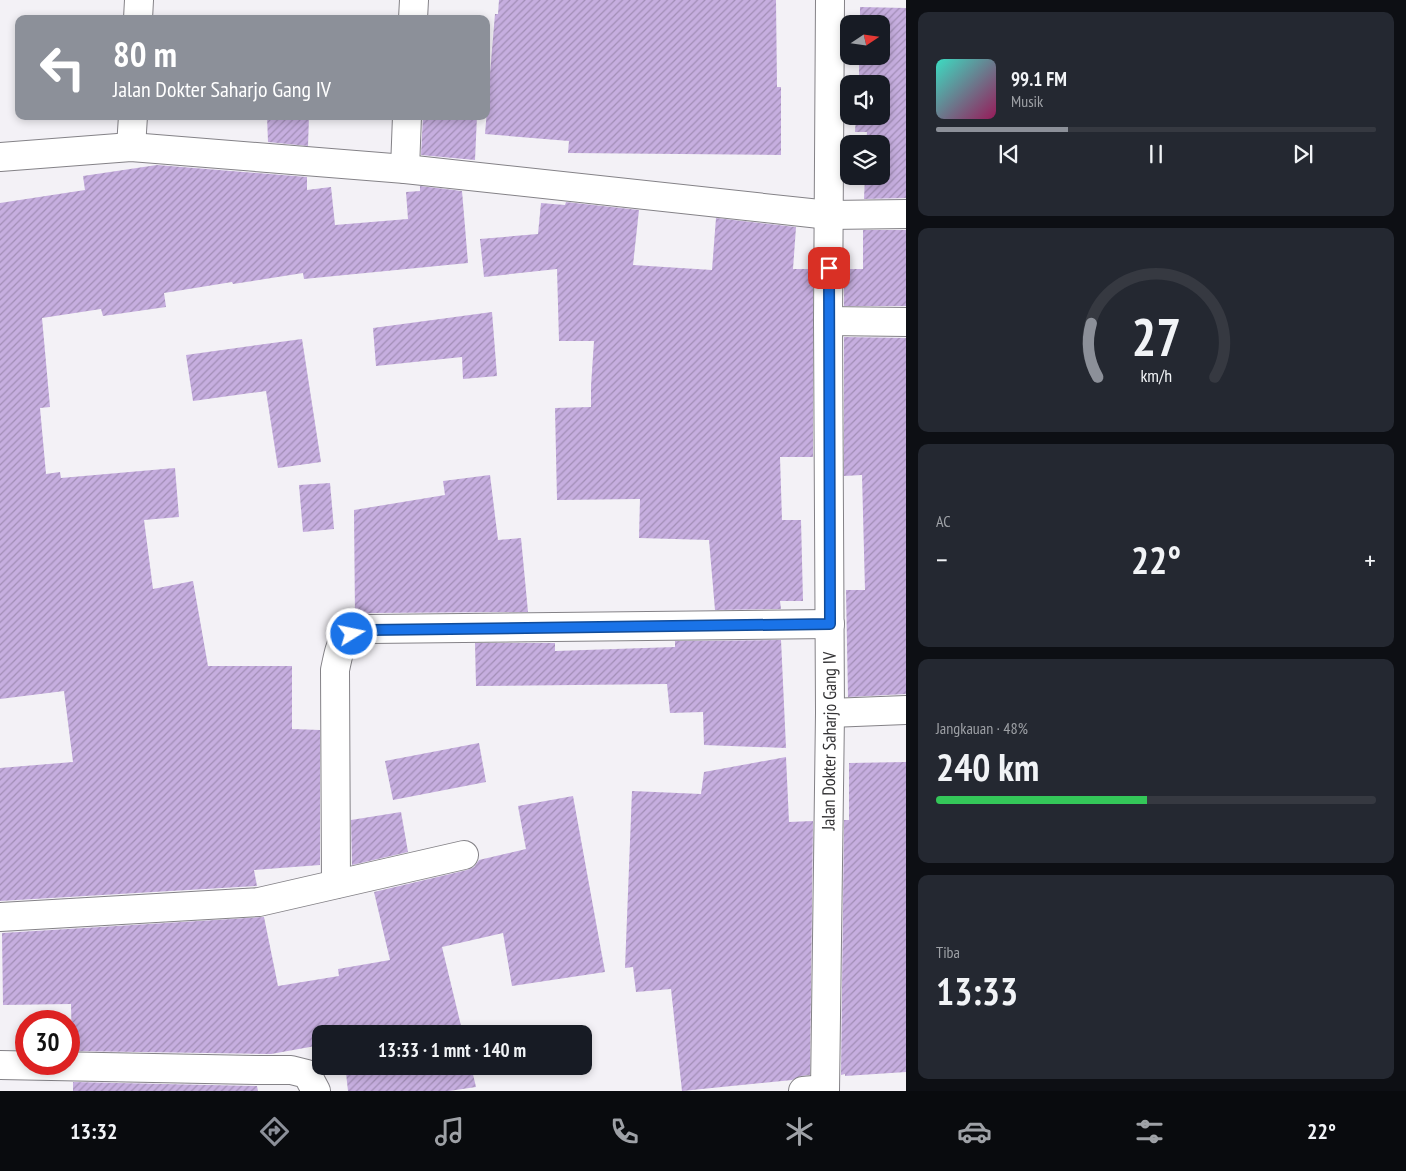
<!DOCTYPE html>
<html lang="id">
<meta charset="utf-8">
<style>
body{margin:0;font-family:"PT Sans Narrow",sans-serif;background:#242831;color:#f1f3f6;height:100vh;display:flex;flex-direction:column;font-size:19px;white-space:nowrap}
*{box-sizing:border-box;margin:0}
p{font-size:16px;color:#9ea1a6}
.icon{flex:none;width:28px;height:28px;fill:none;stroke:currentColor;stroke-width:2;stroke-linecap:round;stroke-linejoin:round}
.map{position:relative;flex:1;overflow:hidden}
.side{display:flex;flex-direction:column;gap:12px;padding:12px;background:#0d0f14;width:500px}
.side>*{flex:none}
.guide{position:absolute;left:15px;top:15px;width:475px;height:105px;border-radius:10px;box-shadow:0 2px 8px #0003;background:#8c9099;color:#fff;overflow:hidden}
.needle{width:32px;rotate:77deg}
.controls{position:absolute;left:840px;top:15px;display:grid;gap:10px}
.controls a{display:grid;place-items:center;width:50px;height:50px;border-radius:10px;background:#171b24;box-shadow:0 2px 8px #0003;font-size:25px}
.speed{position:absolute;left:15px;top:1010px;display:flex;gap:10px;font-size:25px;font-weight:700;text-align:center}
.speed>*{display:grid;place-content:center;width:65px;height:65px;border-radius:50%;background:#171b24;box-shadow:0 2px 8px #0003;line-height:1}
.speed .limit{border:8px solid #d22;background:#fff;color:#111}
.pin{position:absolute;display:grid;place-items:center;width:42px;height:42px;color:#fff;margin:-21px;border-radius:10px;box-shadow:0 2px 8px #0006}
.me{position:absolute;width:55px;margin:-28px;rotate:80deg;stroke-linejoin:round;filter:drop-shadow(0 0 4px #0008)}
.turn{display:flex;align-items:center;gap:18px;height:105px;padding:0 15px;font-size:22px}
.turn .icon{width:65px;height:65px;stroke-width:2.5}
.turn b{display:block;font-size:35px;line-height:42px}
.big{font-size:38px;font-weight:800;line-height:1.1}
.side .widget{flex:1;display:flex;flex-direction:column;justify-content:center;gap:8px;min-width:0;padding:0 18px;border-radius:10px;background:#242831}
.side .dial{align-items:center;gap:0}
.dial svg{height:130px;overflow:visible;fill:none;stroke:#363941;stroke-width:7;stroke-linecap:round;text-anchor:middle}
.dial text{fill:#f1f3f6;stroke:none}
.song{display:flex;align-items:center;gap:15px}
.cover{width:60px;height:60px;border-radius:8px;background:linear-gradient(135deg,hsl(170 70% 55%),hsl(330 70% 35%))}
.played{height:5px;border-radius:2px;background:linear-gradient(90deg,#8c9099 30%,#363941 30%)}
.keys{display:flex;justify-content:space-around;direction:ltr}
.heat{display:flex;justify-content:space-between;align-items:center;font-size:28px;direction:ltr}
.charge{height:8px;border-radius:4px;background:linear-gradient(90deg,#34c759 48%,#363941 0)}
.trip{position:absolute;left:312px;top:1025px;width:280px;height:50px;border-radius:10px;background:#171b24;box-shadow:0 2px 8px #0003;font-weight:800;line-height:50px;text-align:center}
.tab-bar{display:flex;height:80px;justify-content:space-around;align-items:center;background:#090b0e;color:#9ea1a6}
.tab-bar .icon{width:35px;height:35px}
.tab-bar .selected{color:#8c9099}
.tab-bar b{font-size:22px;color:#f1f3f6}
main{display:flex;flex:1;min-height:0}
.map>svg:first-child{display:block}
.building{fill:url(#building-hatch)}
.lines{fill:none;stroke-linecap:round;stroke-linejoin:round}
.minor-casing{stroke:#848287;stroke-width:30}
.minor{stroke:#fff;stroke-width:28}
.route-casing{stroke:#114b97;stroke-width:12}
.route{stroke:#1a73e8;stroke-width:9}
.labels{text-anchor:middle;stroke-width:5;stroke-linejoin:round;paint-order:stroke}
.street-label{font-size:18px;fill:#353436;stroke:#fff}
</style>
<main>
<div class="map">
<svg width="906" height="1091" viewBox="0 0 906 1091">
<defs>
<pattern id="building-hatch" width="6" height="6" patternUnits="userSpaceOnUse" patternTransform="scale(1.25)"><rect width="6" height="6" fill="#c6aedf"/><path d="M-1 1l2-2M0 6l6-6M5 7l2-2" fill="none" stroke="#a28eb6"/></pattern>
</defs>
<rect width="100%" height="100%" fill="#f3f1f6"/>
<g class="building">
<path d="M499,0H776L777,87H781V155L568,153L569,141L485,134L495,14H498Z"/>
<path d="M860,7L906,8V198L864,199L865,176H881V144H866L867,132H855L856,116H881V84H856V80H859V56H881V24H860Z"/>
<path d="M267,116H309L308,146L268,142Z"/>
<path d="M423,116H477L475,160L421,155Z"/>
<path d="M157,165L307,177V190L331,187L335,225L408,219L406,192L420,191V186L462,191L468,263L304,279L303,273L233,284L232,282L164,293L166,307L103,316L101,309L42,318L50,407L40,408L46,474L60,472L61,478L175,468L179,517L144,520L153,589L193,581L208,666H292V729L320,730V865L254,870L257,886L0,901V768L73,762L64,691L0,699V203L85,190L83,176Z"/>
<path d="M566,202L639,210L633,265L712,270L716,218L796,227L793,269H813V457H780L782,520H801L803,601H780L781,609L715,610L709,540L639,538L640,499L557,500L555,408L591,407V386L594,341H559L557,269L484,277L480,239L538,234L541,203L565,205Z"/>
<path d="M863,230H906V306H844V269H863Z"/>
<path d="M492,312L497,376L463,379L462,357L376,366L373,328Z"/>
<path d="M844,337L906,338V694L848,697L846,590H865L862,475L844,476Z"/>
<path d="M302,339L321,462L278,468L266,391L193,401L186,355Z"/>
<path d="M490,475L498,540L521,538L528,612L370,613L355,617L354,510L445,495L443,481Z"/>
<path d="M330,483L334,529L303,532L299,485Z"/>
<path d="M781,640L786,748L704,745L703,712L670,713L667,684L476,686L475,643H555V651L675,647V641Z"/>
<path d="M479,743L486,782L393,800L385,761Z"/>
<path d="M786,757L789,822L813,821L810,1075L801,1076L792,1080L682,1091L671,989L636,992L633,967L625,968L632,791L701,794L704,772Z"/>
<path d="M906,762V1072L845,1076V1074L841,1075L844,820H849V763Z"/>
<path d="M573,796L605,972L512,986L503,933L442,947L463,1034H321V1045L271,1054L72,1051L71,1004L3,1005L2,933L264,917L278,986L339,976L338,969L390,960L374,892L467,870L474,867L479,860L526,849L518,806Z"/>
<path d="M401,812L408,852L352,865L351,820Z"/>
<path d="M337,1066H471L476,1087L449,1091H348L346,1073L339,1074Z"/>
<path d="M73,1082L257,1086L258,1091H73Z"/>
</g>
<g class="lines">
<defs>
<g id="minor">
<path d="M138,19L139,0"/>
<path d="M413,19L414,0"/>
<path d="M131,147L133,116"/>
<path d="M0,157L131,147L405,169L829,215L906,214"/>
<path d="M405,169L407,116"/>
<path d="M828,321L906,322"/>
<path d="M830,713L906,710"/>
<path d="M336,884L335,670C341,642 340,636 370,629L830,624"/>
<path d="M0,917L259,902L464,855"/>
<path d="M0,1065L256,1070H291L307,1074L316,1091"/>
<path d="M803,1091L825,1089"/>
<path id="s1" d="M825,1091L830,713L828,321L830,0"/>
</g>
</defs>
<use href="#minor" class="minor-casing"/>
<use href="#minor" class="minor"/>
</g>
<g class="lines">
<defs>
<path id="route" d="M352,634L370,630L830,624L829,268"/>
</defs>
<use href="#route" class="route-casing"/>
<use href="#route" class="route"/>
</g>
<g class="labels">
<g class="street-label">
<text dy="6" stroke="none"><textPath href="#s1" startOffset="350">Jalan Dokter Saharjo Gang IV</textPath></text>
</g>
</g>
</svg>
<div class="controls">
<a><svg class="needle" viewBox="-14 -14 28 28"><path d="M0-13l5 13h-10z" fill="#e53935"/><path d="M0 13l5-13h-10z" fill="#9ea1a6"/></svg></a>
<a><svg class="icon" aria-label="sound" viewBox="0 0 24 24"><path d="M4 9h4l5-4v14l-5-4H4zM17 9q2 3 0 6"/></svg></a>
<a><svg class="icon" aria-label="layers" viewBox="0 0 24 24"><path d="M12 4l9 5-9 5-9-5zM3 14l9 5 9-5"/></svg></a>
</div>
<div class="speed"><div class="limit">30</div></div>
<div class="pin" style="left:829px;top:268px;background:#d93025"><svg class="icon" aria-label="arrive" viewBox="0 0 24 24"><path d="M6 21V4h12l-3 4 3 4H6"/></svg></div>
<svg class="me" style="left:352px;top:634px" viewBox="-20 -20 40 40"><circle r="17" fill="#1a73e8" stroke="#fff" stroke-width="3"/><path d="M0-11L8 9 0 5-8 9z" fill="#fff"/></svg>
<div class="trip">13:33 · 1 mnt · 140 m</div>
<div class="guide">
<div class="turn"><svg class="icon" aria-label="left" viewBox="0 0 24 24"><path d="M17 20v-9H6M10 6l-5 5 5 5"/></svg><div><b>80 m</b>Jalan Dokter Saharjo Gang IV</div></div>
</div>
</div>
<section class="side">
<div class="widget">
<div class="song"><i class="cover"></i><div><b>99.1 FM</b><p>Musik</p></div></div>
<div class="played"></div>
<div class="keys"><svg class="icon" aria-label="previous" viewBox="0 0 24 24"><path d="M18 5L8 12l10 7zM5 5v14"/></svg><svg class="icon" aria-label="pause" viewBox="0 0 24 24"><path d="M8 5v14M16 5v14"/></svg><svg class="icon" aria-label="next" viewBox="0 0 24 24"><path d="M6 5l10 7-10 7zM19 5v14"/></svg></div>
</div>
<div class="widget dial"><svg viewBox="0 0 100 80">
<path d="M14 69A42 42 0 1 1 86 69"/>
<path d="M14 69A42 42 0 0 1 10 36" stroke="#8c9099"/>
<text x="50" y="56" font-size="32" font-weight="700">27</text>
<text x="50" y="72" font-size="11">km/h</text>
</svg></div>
<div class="widget"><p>AC</p>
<div class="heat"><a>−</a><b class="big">22°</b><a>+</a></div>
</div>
<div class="widget"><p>Jangkauan · 48%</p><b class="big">240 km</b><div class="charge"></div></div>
<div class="widget"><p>Tiba</p><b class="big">13:33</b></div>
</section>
</main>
<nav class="tab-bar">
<b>13:32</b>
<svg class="icon selected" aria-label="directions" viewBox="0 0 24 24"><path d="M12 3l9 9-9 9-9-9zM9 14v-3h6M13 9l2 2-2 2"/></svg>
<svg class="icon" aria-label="music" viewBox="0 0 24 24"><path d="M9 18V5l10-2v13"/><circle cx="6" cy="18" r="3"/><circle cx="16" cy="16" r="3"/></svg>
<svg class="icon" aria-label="phone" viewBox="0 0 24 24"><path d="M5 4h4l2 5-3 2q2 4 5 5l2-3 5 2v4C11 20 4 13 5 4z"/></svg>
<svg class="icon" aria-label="climate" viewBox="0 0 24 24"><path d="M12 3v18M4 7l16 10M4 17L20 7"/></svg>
<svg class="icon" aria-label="car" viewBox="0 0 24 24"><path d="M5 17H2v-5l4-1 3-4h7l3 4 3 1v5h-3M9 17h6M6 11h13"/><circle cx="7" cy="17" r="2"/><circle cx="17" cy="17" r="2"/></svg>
<svg class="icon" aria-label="filters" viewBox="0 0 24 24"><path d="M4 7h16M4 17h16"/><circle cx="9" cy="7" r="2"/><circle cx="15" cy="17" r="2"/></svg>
<b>22°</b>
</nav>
